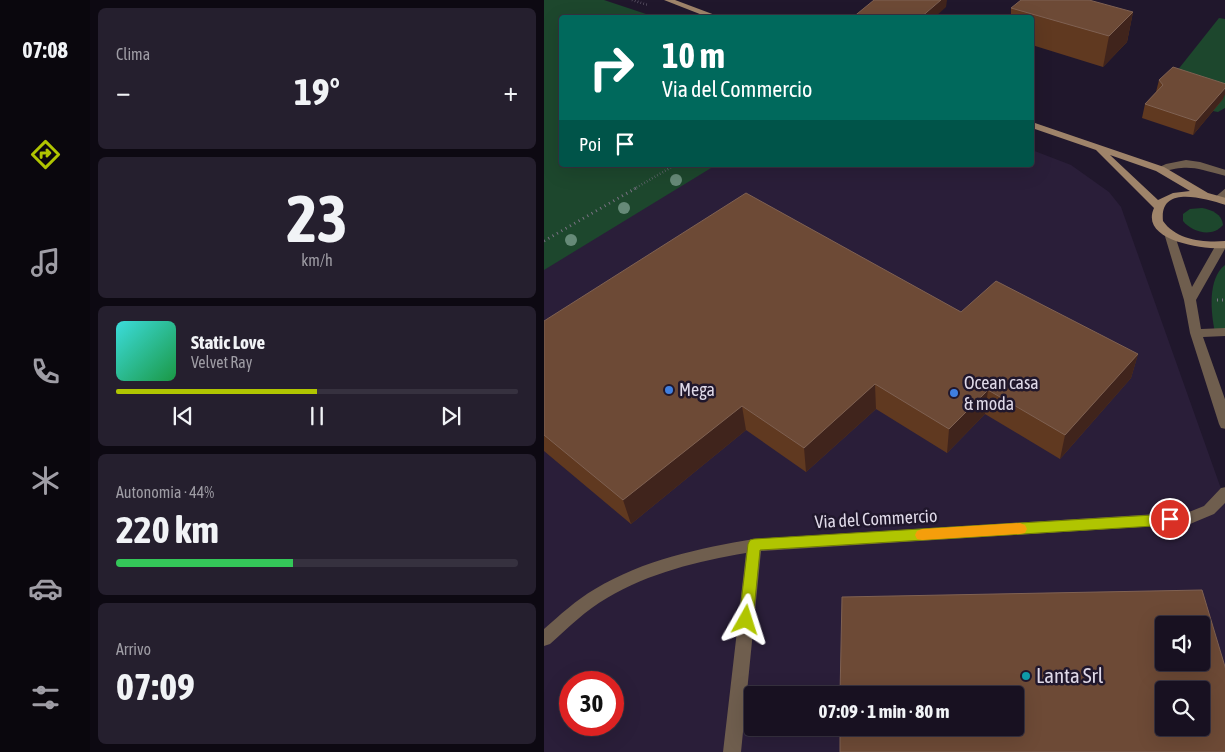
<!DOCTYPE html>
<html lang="it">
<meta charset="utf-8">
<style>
body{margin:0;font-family:"Asap Condensed",sans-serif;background:#251f2e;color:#f1f3f6;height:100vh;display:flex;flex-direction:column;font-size:19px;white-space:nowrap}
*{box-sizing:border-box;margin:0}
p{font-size:16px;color:#9f9da5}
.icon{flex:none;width:28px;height:28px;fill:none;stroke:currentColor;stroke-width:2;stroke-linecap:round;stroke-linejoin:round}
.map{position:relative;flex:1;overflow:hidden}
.drawer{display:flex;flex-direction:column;gap:8px;padding:8px;background:#0d0912;width:454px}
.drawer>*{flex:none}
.hud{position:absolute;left:15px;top:15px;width:475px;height:152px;border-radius:5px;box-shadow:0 5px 20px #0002,0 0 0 1px #36313f;background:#00695c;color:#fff;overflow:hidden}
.buttons{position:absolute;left:611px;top:616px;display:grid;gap:10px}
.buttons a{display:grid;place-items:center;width:55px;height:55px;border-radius:5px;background:#181121;box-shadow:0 5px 20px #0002,0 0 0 1px #36313f;font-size:25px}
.speed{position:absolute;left:15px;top:671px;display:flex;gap:10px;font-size:25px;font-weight:700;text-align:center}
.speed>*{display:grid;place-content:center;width:65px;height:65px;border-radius:50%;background:#181121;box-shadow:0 5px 20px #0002,0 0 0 1px #36313f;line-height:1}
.speed .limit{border:8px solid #d22;background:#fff;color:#111}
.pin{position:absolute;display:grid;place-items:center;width:42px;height:42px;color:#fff;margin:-21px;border:2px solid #fff;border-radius:50%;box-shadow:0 1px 5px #0007}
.me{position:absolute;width:55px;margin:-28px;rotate:6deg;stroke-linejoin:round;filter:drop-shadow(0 0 4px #0008)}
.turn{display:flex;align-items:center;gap:18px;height:105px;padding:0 20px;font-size:22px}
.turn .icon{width:65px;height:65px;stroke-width:2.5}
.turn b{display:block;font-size:35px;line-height:42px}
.then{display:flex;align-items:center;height:48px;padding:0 20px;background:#0003;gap:10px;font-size:19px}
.big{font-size:38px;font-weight:700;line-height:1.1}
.drawer .widget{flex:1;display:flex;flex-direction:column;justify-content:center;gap:8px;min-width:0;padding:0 18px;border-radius:8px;background:#251f2e}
.drawer .dial{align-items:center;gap:0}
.dial b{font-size:65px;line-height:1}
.song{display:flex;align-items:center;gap:15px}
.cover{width:60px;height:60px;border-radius:8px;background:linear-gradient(135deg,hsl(180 70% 55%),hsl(140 70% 35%))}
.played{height:5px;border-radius:2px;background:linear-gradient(90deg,#b0c501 50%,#36313f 50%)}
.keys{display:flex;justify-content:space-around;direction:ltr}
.heat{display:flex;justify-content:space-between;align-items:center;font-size:28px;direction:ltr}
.charge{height:8px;border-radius:4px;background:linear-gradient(90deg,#34c759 44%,#36313f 0)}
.trip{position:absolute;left:200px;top:686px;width:280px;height:50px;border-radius:5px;background:#181121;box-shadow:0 5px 20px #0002,0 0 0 1px #36313f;font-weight:700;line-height:50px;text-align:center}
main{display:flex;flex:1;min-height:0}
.dock{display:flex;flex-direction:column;width:90px;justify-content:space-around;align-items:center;background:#0a070d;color:#9f9da5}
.dock .icon{width:35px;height:35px}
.dock .active{color:#b0c501}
.dock b{font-size:22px;color:#f1f3f6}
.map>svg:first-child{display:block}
.built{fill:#2a1e39;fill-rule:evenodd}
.green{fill:#1d472d}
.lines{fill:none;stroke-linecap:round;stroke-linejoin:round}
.path-far1{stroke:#7a7284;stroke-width:2.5;stroke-dasharray:0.5 2.5;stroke-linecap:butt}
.path{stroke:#7a7284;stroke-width:3;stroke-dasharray:1 4;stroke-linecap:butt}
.lane{fill:#6f5e4e;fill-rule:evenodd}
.street{fill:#6f5e4e;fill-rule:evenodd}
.secondary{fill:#9f846a;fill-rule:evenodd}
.tree{fill:#668a78}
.wall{fill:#603920}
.shaded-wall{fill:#40241c}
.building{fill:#6d4a36;stroke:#7f6152;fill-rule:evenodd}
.route{fill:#b0c501;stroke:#728001}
.slow{fill:#f59e0b}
.shop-dot{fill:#3f7fe0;stroke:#20172c;stroke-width:2}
.culture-dot{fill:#0f9aa8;stroke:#20172c;stroke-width:2}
.labels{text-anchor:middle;stroke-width:5;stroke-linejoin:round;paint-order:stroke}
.poi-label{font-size:18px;fill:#dfd9e8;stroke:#20172c;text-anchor:start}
.street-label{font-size:18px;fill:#dfd9e8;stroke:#20172c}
.near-poi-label{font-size:21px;fill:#dfd9e8;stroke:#20172c;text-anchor:start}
</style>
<main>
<nav class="dock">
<b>07:08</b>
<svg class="icon active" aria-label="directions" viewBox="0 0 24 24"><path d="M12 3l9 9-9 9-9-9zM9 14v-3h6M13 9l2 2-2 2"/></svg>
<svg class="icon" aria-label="music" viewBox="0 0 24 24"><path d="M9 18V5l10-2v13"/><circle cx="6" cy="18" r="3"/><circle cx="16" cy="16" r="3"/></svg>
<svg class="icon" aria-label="phone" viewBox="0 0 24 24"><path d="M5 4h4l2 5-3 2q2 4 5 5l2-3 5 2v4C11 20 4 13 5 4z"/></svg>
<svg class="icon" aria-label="climate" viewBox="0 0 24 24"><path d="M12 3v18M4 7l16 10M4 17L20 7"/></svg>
<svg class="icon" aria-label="car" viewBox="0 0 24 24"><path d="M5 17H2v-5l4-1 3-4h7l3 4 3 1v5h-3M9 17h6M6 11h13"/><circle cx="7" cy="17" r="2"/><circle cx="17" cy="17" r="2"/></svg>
<svg class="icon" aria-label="filters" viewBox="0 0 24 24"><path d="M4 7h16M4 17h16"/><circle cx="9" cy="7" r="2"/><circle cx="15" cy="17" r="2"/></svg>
</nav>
<section class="drawer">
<div class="widget"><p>Clima</p>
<div class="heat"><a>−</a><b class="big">19°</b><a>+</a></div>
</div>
<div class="widget dial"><b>23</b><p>km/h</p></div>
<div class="widget">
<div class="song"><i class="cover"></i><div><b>Static Love</b><p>Velvet Ray</p></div></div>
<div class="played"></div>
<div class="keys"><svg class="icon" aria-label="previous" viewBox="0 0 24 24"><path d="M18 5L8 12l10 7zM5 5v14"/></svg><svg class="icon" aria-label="pause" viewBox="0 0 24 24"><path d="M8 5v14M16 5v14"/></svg><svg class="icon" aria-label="next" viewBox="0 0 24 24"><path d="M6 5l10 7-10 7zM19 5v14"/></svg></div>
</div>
<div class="widget"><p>Autonomia · 44%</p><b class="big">220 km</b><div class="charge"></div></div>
<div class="widget"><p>Arrivo</p><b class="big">07:09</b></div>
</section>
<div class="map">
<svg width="682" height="752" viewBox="0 0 682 752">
<rect width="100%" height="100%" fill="#20172c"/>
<path class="built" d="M488,150L527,165L565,192L577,207L681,500V752H0V229L111,165H488ZM620,625H658V662H620ZM26,682H69V725H26ZM620,690H658V728H620ZM209,695H471V728H209Z"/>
<g class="green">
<path d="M0,0H60L111,17L18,18V165H172L0,270Z"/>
<path d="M675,18L681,19V108L674,112L622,102L625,81Z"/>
<path d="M658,208C668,210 678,214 679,225C668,238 648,232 639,221V214L646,209Z"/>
<path d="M681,265V332L671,333C667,313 663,279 681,265Z"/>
</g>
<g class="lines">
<g class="path-far1">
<path d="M88,0L104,5"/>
<path d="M90,189L131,165"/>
</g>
<g class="path">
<path d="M0,241L92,188"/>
<path d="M673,300H682"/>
</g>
<g class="lane">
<path d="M642,160L656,162L682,170V176C651,168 647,164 616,172L611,169L622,164Z"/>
<path d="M682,188V198L679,200H671L670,198Z"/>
</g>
<g class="street">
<path d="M625,230L630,233L648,287L673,243H682V247L652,300L657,329L682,328V336L659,337L682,402V429L677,428L675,424L646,333L640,300L620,233Z"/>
<path d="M682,487V502L670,514L646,524L217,551L197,752H179L202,553C154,561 105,573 63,598C42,610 24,628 6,644L0,646V629C16,615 32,600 51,589C99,560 156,548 210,539L645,512L660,506L677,488Z"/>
</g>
<g class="secondary">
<path d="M120,0H131L179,18H166Z"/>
<path d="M488,122L620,167L664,193L682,198V205C661,199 615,184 619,221C632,240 660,243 682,241V248C661,250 595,241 610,208L552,150L488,128ZM566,155L612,171L646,191L629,193L614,200Z"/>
</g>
</g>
<g class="tree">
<circle cx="132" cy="180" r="6"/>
<circle cx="80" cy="208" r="6"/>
<circle cx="27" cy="240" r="6"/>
</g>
<g class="wall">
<path d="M467,8L589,12L583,42L559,67L488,45V18H467Z"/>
<path d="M615,80L679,99L649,135L598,118L601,104L612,92Z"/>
<path d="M417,312L594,354L587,378L516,459L441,414L403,453L332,409L262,472L202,430L87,524L0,451V321Z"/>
</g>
<g class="shaded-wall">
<path d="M397,0H403L402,7L390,18H376Z"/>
<path d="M589,12L583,42L559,67L565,36Z"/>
<path d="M682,87V92L679,99L649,135L652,121Z"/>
<path d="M594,354L587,378L516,459L521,435Z"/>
<path d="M331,384L332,409L262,472L260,448Z"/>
<path d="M444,390L441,414L403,453L405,429Z"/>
<path d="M198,406L202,430L87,524L79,500Z"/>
</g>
<g class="building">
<path d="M330,0H397L376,18H308Z"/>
<path d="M477,0H545L589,12L565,36L467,8Z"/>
<path d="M629,67L682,84V87L652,121L601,104L619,85L615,80Z"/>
<path d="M202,193L417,312L452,281L594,354L521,435L444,390L405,429L331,384L260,448L198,406L79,500L0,435V321Z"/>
<path d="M658,590L682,670V752H296V728H471V695H296L298,597ZM620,625H658V662H620ZM620,690H658V728H620Z"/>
</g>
<path class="route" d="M626,514L630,515L632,519L630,523L626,525L216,550L209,620L207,625L202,626L197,625L195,620L204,544L206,540L210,539Z"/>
<path class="slow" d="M476,523L481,525L483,529L481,533L476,534L378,540L373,539L371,535L373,531L378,529Z"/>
<g class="shop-dot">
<circle cx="125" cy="390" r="5"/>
<circle cx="410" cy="393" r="5"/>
</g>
<circle class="culture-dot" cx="482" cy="676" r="5"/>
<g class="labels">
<g class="poi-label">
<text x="420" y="389">Ocean casa<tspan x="420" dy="21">&amp; moda</tspan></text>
<text x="135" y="396">Mega</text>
</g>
<g class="street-label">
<text transform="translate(332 519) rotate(-3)" y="6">Via del Commercio</text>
</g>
<g class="near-poi-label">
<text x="492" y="683">Lanta Srl</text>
</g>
</g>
</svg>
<div class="buttons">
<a><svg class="icon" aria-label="sound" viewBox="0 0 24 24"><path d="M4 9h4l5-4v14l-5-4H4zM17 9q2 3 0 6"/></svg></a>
<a><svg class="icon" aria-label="search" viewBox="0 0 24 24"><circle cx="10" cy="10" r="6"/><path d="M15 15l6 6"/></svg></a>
</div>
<div class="speed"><div class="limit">30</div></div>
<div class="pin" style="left:626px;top:519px;background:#d93025"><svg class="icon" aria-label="arrive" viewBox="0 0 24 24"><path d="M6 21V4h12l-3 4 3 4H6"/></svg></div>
<svg class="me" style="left:202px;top:620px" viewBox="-20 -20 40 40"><path d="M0-17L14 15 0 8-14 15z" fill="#b0c501" stroke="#fff" stroke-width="4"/></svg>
<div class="trip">07:09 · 1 min · 80 m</div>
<div class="hud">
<div class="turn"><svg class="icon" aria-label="right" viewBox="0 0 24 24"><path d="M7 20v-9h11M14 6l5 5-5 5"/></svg><div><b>10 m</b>Via del Commercio</div></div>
<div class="then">Poi<svg class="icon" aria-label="arrive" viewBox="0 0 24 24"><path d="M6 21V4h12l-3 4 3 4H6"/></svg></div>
</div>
</div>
</main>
